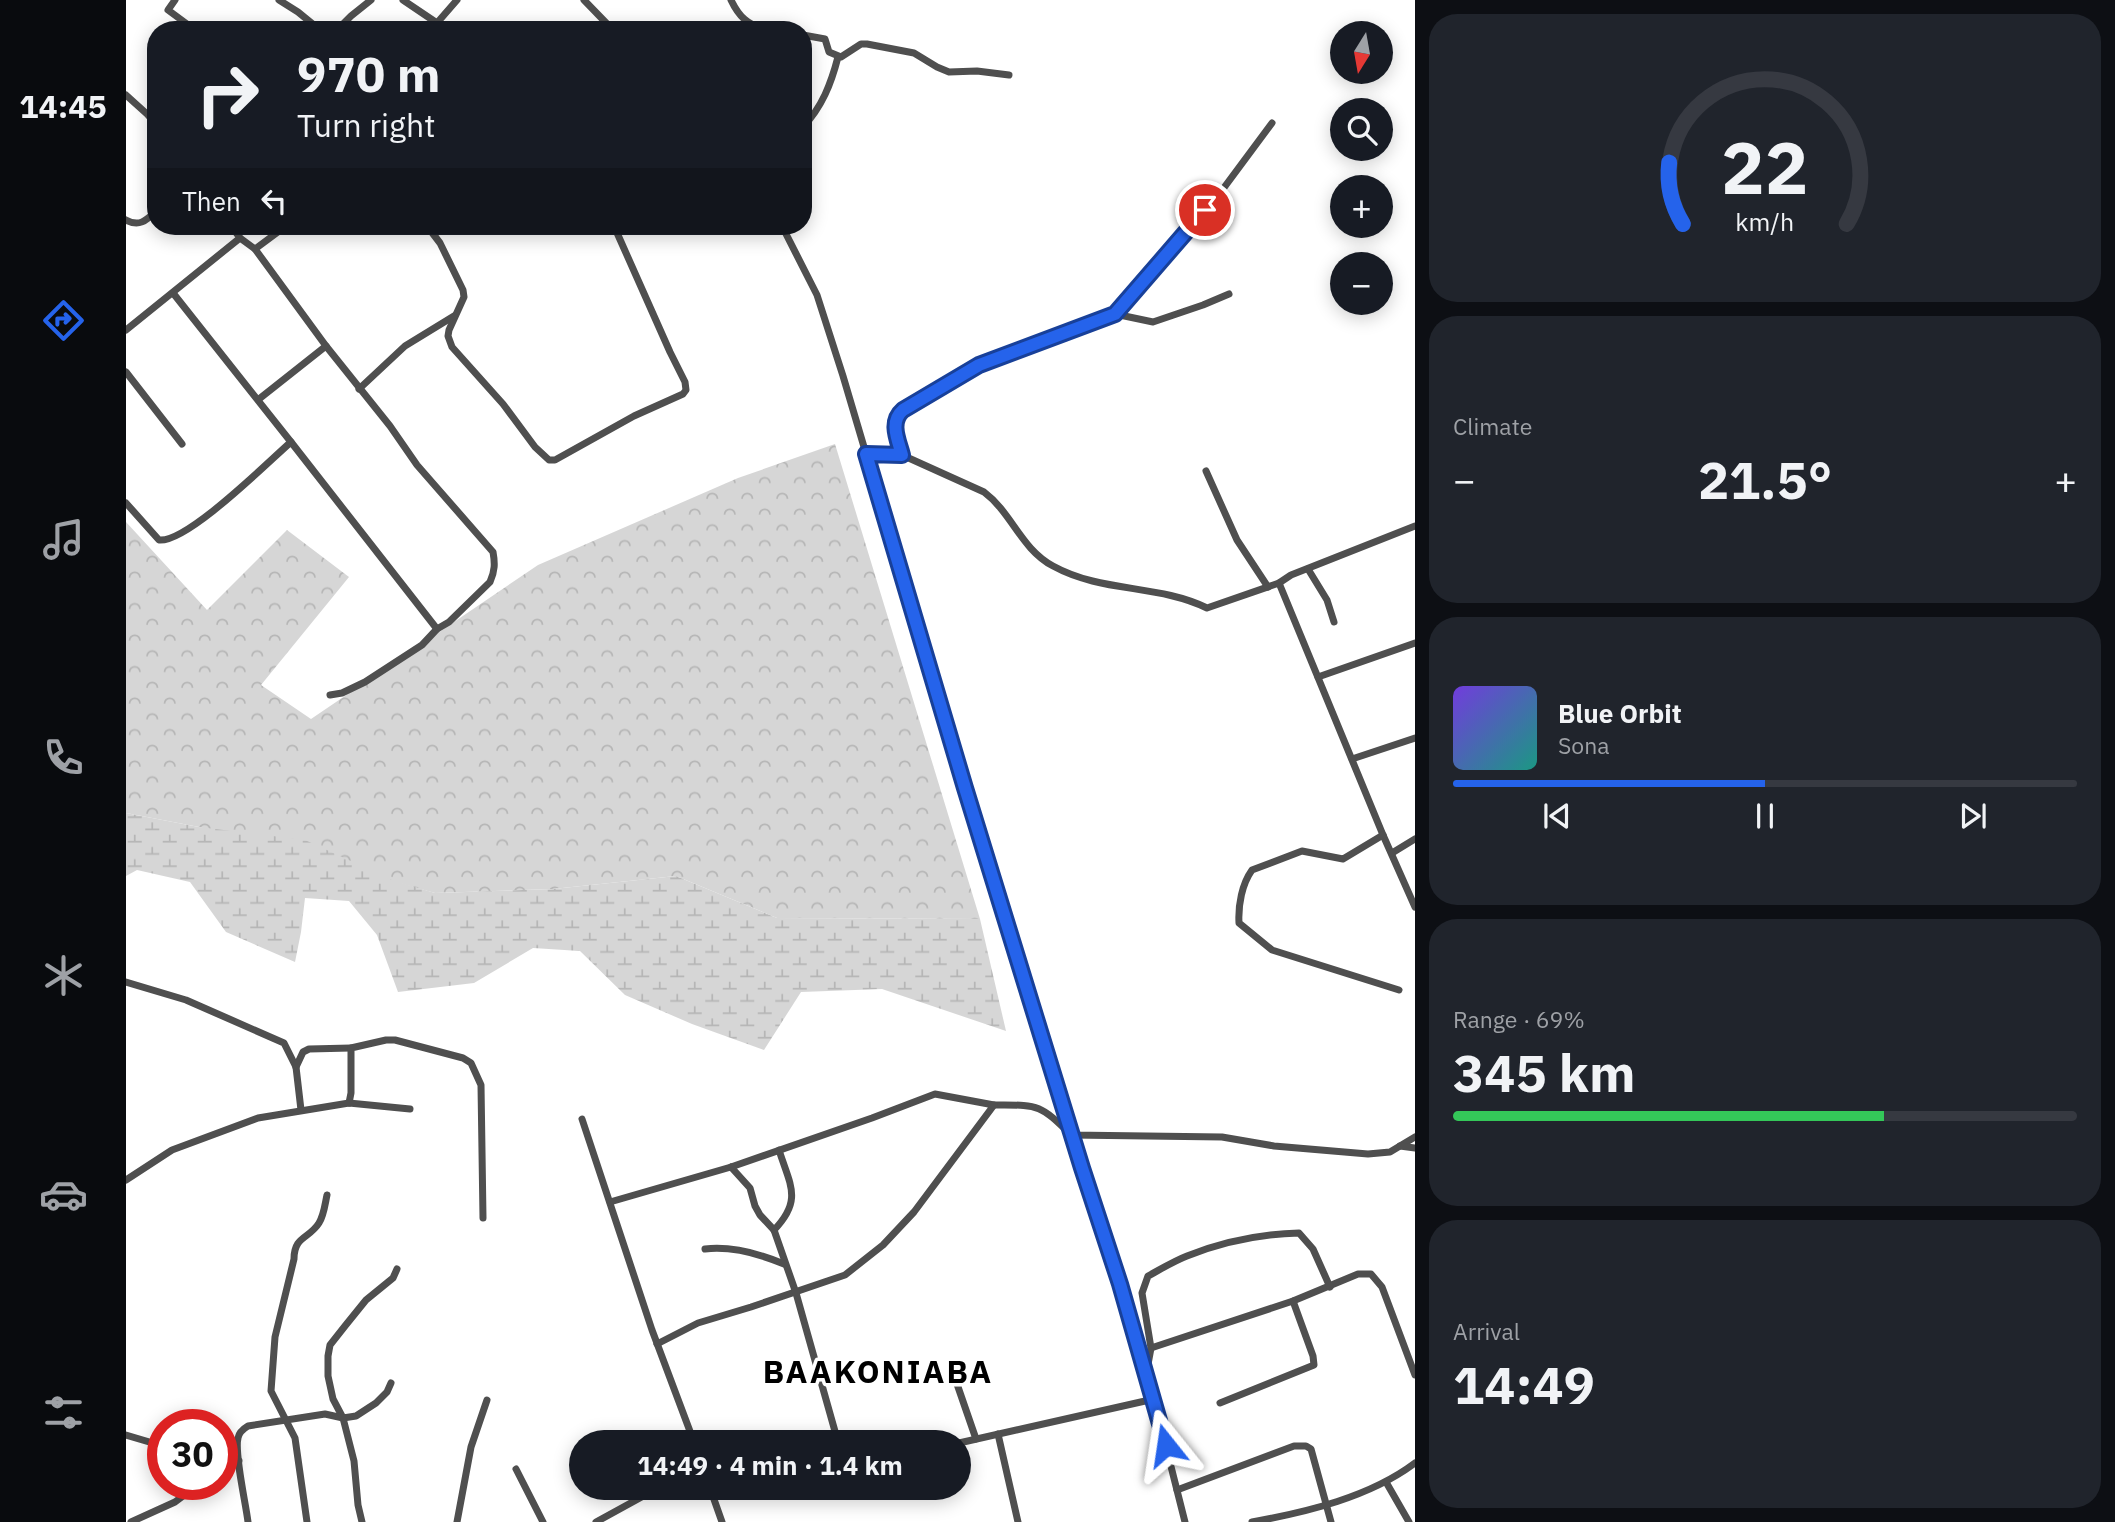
<!DOCTYPE html>
<meta charset="utf-8">
<style>
body{margin:0;font-family:"IBM Plex Sans",sans-serif;background:#20242c;color:#f1f3f6;height:100vh;display:flex;flex-direction:column;font-size:26px;white-space:nowrap}
*{box-sizing:border-box;margin:0}
p{font-size:23px;color:#9ea1a6}
.icon{flex:none;width:38px;height:38px;fill:none;stroke:currentColor;stroke-width:2;stroke-linecap:round;stroke-linejoin:round}
.map{position:relative;flex:1;overflow:hidden}
.side{display:flex;flex-direction:column;gap:14px;padding:14px;background:#0d0f14;width:700px}
.side>*{flex:none}
.top-card{position:absolute;left:21px;top:21px;width:665px;height:214px;border-radius:28px;box-shadow:0 4px 18px #0003;background:#171b24;color:#f1f3f6;overflow:hidden}
.needle{width:46px;rotate:191deg}
.tools{position:absolute;left:1204px;top:21px;display:grid;gap:14px}
.tools a{display:grid;place-items:center;width:63px;height:63px;border-radius:50%;background:#171b24;box-shadow:0 4px 18px #0003;font-size:35px}
.speed{position:absolute;left:21px;top:1409px;display:flex;gap:14px;font-size:35px;font-weight:700;text-align:center}
.speed>*{display:grid;place-content:center;width:91px;height:91px;border-radius:50%;background:#171b24;box-shadow:0 4px 18px #0003;line-height:1}
.speed .limit{border:10px solid #d22;background:#fff;color:#111}
.pin{position:absolute;display:grid;place-items:center;width:60px;height:60px;color:#fff;margin:-30px;border:4px solid #fff;border-radius:50%;box-shadow:0 2px 7px #0007}
.me{position:absolute;width:77px;margin:-38px;rotate:345deg;stroke-linejoin:round;filter:drop-shadow(0 0 5px #0008)}
.turn{display:flex;align-items:center;gap:24px;height:147px;padding:0 35px;font-size:32px}
.turn .icon{width:91px;height:91px;stroke-width:2.5}
.turn b{display:block;font-size:49px;line-height:60px}
.then{display:flex;align-items:center;height:66px;padding:0 35px;background:#0003;gap:14px;font-size:26px}
.big{font-size:52px;font-weight:700;line-height:1.1}
.side .widget{flex:1;display:flex;flex-direction:column;justify-content:center;gap:10px;min-width:0;padding:0 24px;border-radius:28px;background:#20242c}
.side .dial{align-items:center;gap:0}
.dial svg{height:182px;overflow:visible;fill:none;stroke:#363941;stroke-width:7;stroke-linecap:round;text-anchor:middle}
.dial text{fill:#f1f3f6;stroke:none}
.song{display:flex;align-items:center;gap:21px}
.cover{width:84px;height:84px;border-radius:10px;background:linear-gradient(135deg,hsl(260 70% 55%),hsl(170 70% 35%))}
.played{height:7px;border-radius:4px;background:linear-gradient(90deg,#2563eb 50%,#363941 50%)}
.keys{display:flex;justify-content:space-around;direction:ltr}
.heat{display:flex;justify-content:space-between;align-items:center;font-size:38px;direction:ltr}
.charge{height:10px;border-radius:5px;background:linear-gradient(90deg,#34c759 69%,#363941 0)}
.trip{position:absolute;left:443px;top:1430px;width:402px;height:70px;border-radius:35px;background:#171b24;box-shadow:0 4px 18px #0003;font-weight:700;line-height:70px;text-align:center}
main{display:flex;flex:1;min-height:0}
.dock{display:flex;flex-direction:column;width:126px;justify-content:space-around;align-items:center;background:#090b0e;color:#9ea1a6}
.dock .icon{width:49px;height:49px}
.dock .active{color:#2563eb}
.dock b{font-size:32px;color:#f1f3f6}
.map>svg:first-child{display:block}
.forest{fill:url(#forest-crowns)}
.wetland{fill:url(#wetland-marsh)}
.lines{fill:none;stroke-linecap:round;stroke-linejoin:round}
.minor{stroke:#4f4f4f;stroke-width:7}
.route-casing{stroke:#184099;stroke-width:18}
.route{stroke:#2563eb;stroke-width:12}
.labels{text-anchor:middle;stroke-width:7;stroke-linejoin:round;paint-order:stroke}
.district-label{font-size:32px;font-weight:bold;letter-spacing:2px;fill:#000;stroke:#fff}
</style>
<main>
<nav class="dock">
<b>14:45</b>
<svg class="icon active" aria-label="directions" viewBox="0 0 24 24"><path d="M12 3l9 9-9 9-9-9zM9 14v-3h6M13 9l2 2-2 2"/></svg>
<svg class="icon" aria-label="music" viewBox="0 0 24 24"><path d="M9 18V5l10-2v13"/><circle cx="6" cy="18" r="3"/><circle cx="16" cy="16" r="3"/></svg>
<svg class="icon" aria-label="phone" viewBox="0 0 24 24"><path d="M5 4h4l2 5-3 2q2 4 5 5l2-3 5 2v4C11 20 4 13 5 4z"/></svg>
<svg class="icon" aria-label="climate" viewBox="0 0 24 24"><path d="M12 3v18M4 7l16 10M4 17L20 7"/></svg>
<svg class="icon" aria-label="car" viewBox="0 0 24 24"><path d="M5 17H2v-5l4-1 3-4h7l3 4 3 1v5h-3M9 17h6M6 11h13"/><circle cx="7" cy="17" r="2"/><circle cx="17" cy="17" r="2"/></svg>
<svg class="icon" aria-label="filters" viewBox="0 0 24 24"><path d="M4 7h16M4 17h16"/><circle cx="9" cy="7" r="2"/><circle cx="15" cy="17" r="2"/></svg>
</nav>
<div class="map">
<svg width="1289" height="1522" viewBox="0 0 1289 1522">
<defs>
<pattern id="forest-crowns" width="20" height="18" patternUnits="userSpaceOnUse" patternTransform="scale(1.75)"><rect width="20" height="18" fill="#d6d6d6"/><path d="M2 6a3 3 0 1 1 6 0M12 15a3 3 0 1 1 6 0" fill="none" stroke="#b6b6b6"/></pattern>
<pattern id="wetland-marsh" width="20" height="14" patternUnits="userSpaceOnUse" patternTransform="scale(1.75)"><rect width="20" height="14" fill="#d6d6d6"/><path d="M1 5h8M5 5V1M11 12h8M15 12V8" fill="none" stroke="#b6b6b6"/></pattern>
</defs>
<rect width="100%" height="100%" fill="#fff"/>
<path class="forest" d="M709,444L854,919L651,918L550,876L427,889L309,893L73,827L0,813V522L81,610L161,530L223,577L135,685L185,719L412,565L612,478Z"/>
<path class="wetland" d="M0,813L73,827L179,840L266,880L309,893L427,889L550,876L651,918L854,919L880,1031L756,989L675,992L638,1050L566,1024L499,995L454,951L407,948L348,983L272,992L251,935L223,901L179,898L175,932L169,962L100,932L64,882L11,870L0,876Z"/>
<g class="lines">
<g class="minor">
<path d="M49,0L42,10L69,30"/>
<path d="M153,0L172,12L194,30"/>
<path d="M277,0L311,23"/>
<path d="M458,0L487,30"/>
<path d="M605,0C613,17 622,25 640,30"/>
<path d="M211,30L225,16L245,0"/>
<path d="M319,30L311,23L331,0"/>
<path d="M677,35L699,39L703,52L715,57L735,44H741L788,53L811,67L823,72L851,71L883,75"/>
<path d="M0,95L21,114L30,124"/>
<path d="M677,127C696,107 705,84 712,57"/>
<path d="M0,220C13,227 20,221 30,211"/>
<path d="M301,226L314,243L337,290L338,297L323,330L322,336L326,347L377,404L409,447L423,460H429L508,416L557,394L560,390L559,382L544,352L488,226"/>
<path d="M401,226C410,232 414,231 423,226"/>
<path d="M656,226L691,295L717,376L839,788L956,1168L994,1284L1012,1353L1028,1399L1059,1522"/>
<path d="M114,238L129,249L160,226"/>
<path d="M129,249L200,346L264,426L291,465L367,552C369,563 369,571 364,582L323,622L311,629L296,645L239,682L216,693L204,695"/>
<path d="M47,293L165,442"/>
<path d="M989,314L1097,189L1146,123"/>
<path d="M0,330L114,238L105,226"/>
<path d="M0,372L56,444"/>
<path d="M233,389L279,346L328,316"/>
<path d="M133,399L200,346"/>
<path d="M740,454L776,455L858,492C886,513 895,549 927,566C976,593 1032,584 1081,608L1153,583L1165,575L1289,526"/>
<path d="M776,455L768,423L773,414L853,365L989,314L1027,322L1077,305L1103,294"/>
<path d="M1080,471L1111,540L1142,587"/>
<path d="M0,503L33,540C61,543 142,462 165,442L311,629"/>
<path d="M1182,569L1201,600L1208,622"/>
<path d="M1153,583L1257,835L1289,907"/>
<path d="M1192,677L1289,643"/>
<path d="M1226,759L1289,738"/>
<path d="M1257,835L1217,859L1176,851L1126,870C1116,884 1112,905 1113,923L1146,950L1273,990"/>
<path d="M1266,853L1289,839"/>
<path d="M0,982L60,1000L158,1043L170,1067L175,1110"/>
<path d="M170,1067L177,1052L183,1049L225,1048"/>
<path d="M223,1103L225,1093V1048L260,1040H269L337,1058L345,1063L355,1085L357,1218"/>
<path d="M868,1105C912,1105 913,1103 945,1135L1096,1137L1148,1146L1242,1154L1264,1152L1289,1137"/>
<path d="M456,1119L526,1330L568,1442"/>
<path d="M1274,1146L1289,1148"/>
<path d="M605,1167L624,1188L629,1206L634,1215L648,1230C677,1200 664,1185 653,1150"/>
<path d="M0,1180L46,1150L132,1118L223,1103L284,1109"/>
<path d="M484,1202L605,1167L746,1118L809,1094L868,1105L788,1212L757,1245L719,1275L625,1307L572,1323L531,1344"/>
<path d="M648,1230L670,1293L712,1442"/>
<path d="M579,1249C605,1246 634,1254 658,1264"/>
<path d="M1025,1348L1167,1301L1232,1274H1245L1256,1287L1289,1375"/>
<path d="M1020,1375L1025,1348L1016,1293L1022,1276C1035,1269 1048,1261 1061,1256C1096,1242 1135,1234 1173,1233L1187,1249L1204,1287"/>
<path d="M831,1384L850,1439"/>
<path d="M1094,1403L1188,1365L1187,1356L1167,1301"/>
<path d="M872,1434L892,1522"/>
<path d="M0,1435L37,1446"/>
<path d="M833,1443L1028,1399"/>
<path d="M96,1458L113,1461"/>
<path d="M390,1469L417,1522"/>
<path d="M1260,1482L1283,1522"/>
<path d="M584,1488L596,1522"/>
<path d="M1051,1490L1168,1446H1180L1185,1449L1205,1522"/>
<path d="M588,1497L630,1488"/>
<path d="M5,1522L49,1502L73,1484"/>
<path d="M122,1522C120,1504 108,1453 112,1438C113,1432 117,1429 122,1426L199,1414L217,1418L230,1416L250,1403L261,1392L265,1383"/>
<path d="M181,1522L169,1438L145,1391L149,1337L168,1259C168,1236 183,1239 193,1223C198,1215 199,1204 201,1195"/>
<path d="M236,1522L232,1505L228,1461L217,1418L207,1399L202,1376V1356L204,1345L219,1326L240,1300L267,1278L271,1269"/>
<path d="M331,1522L345,1447L361,1400"/>
<path d="M470,1522L532,1488"/>
<path d="M1126,1522C1181,1512 1244,1497 1289,1463"/>
</g>
</g>
<g class="lines">
<defs>
<path id="route" d="M1040,1445L994,1284L956,1168L839,788L740,454L776,455C772,440 763,422 777,410L853,365L989,314L1079,210"/>
</defs>
<use href="#route" class="route-casing"/>
<use href="#route" class="route"/>
</g>
<g class="labels">
<g class="district-label">
<text x="752" y="1383">BAAKONIABA</text>
</g>
</g>
</svg>
<div class="tools">
<a><svg class="needle" viewBox="-14 -14 28 28"><path d="M0-13l5 13h-10z" fill="#e53935"/><path d="M0 13l5-13h-10z" fill="#9ea1a6"/></svg></a>
<a><svg class="icon" aria-label="search" viewBox="0 0 24 24"><circle cx="10" cy="10" r="6"/><path d="M15 15l6 6"/></svg></a>
<a>+</a>
<a>−</a>
</div>
<div class="speed"><div class="limit">30</div></div>
<div class="pin" style="left:1079px;top:210px;background:#d93025"><svg class="icon" aria-label="arrive" viewBox="0 0 24 24"><path d="M6 21V4h12l-3 4 3 4H6"/></svg></div>
<svg class="me" style="left:1040px;top:1445px" viewBox="-20 -20 40 40"><path d="M0-17L14 15 0 8-14 15z" fill="#2563eb" stroke="#fff" stroke-width="4"/></svg>
<div class="trip">14:49 · 4 min · 1.4 km</div>
<div class="top-card">
<div class="turn"><svg class="icon" aria-label="right" viewBox="0 0 24 24"><path d="M7 20v-9h11M14 6l5 5-5 5"/></svg><div><b>970 m</b>Turn right</div></div>
<div class="then">Then<svg class="icon" aria-label="left" viewBox="0 0 24 24"><path d="M17 20v-9H6M10 6l-5 5 5 5"/></svg></div>
</div>
</div>
<section class="side">
<div class="widget dial"><svg viewBox="0 0 100 80">
<path d="M14 69A42 42 0 1 1 86 69"/>
<path d="M14 69A42 42 0 0 1 8 42" stroke="#2563eb"/>
<text x="50" y="56" font-size="32" font-weight="700">22</text>
<text x="50" y="72" font-size="11">km/h</text>
</svg></div>
<div class="widget"><p>Climate</p>
<div class="heat"><a>−</a><b class="big">21.5°</b><a>+</a></div>
</div>
<div class="widget">
<div class="song"><i class="cover"></i><div><b>Blue Orbit</b><p>Sona</p></div></div>
<div class="played"></div>
<div class="keys"><svg class="icon" aria-label="previous" viewBox="0 0 24 24"><path d="M18 5L8 12l10 7zM5 5v14"/></svg><svg class="icon" aria-label="pause" viewBox="0 0 24 24"><path d="M8 5v14M16 5v14"/></svg><svg class="icon" aria-label="next" viewBox="0 0 24 24"><path d="M6 5l10 7-10 7zM19 5v14"/></svg></div>
</div>
<div class="widget"><p>Range · 69%</p><b class="big">345 km</b><div class="charge"></div></div>
<div class="widget"><p>Arrival</p><b class="big">14:49</b></div>
</section>
</main>
